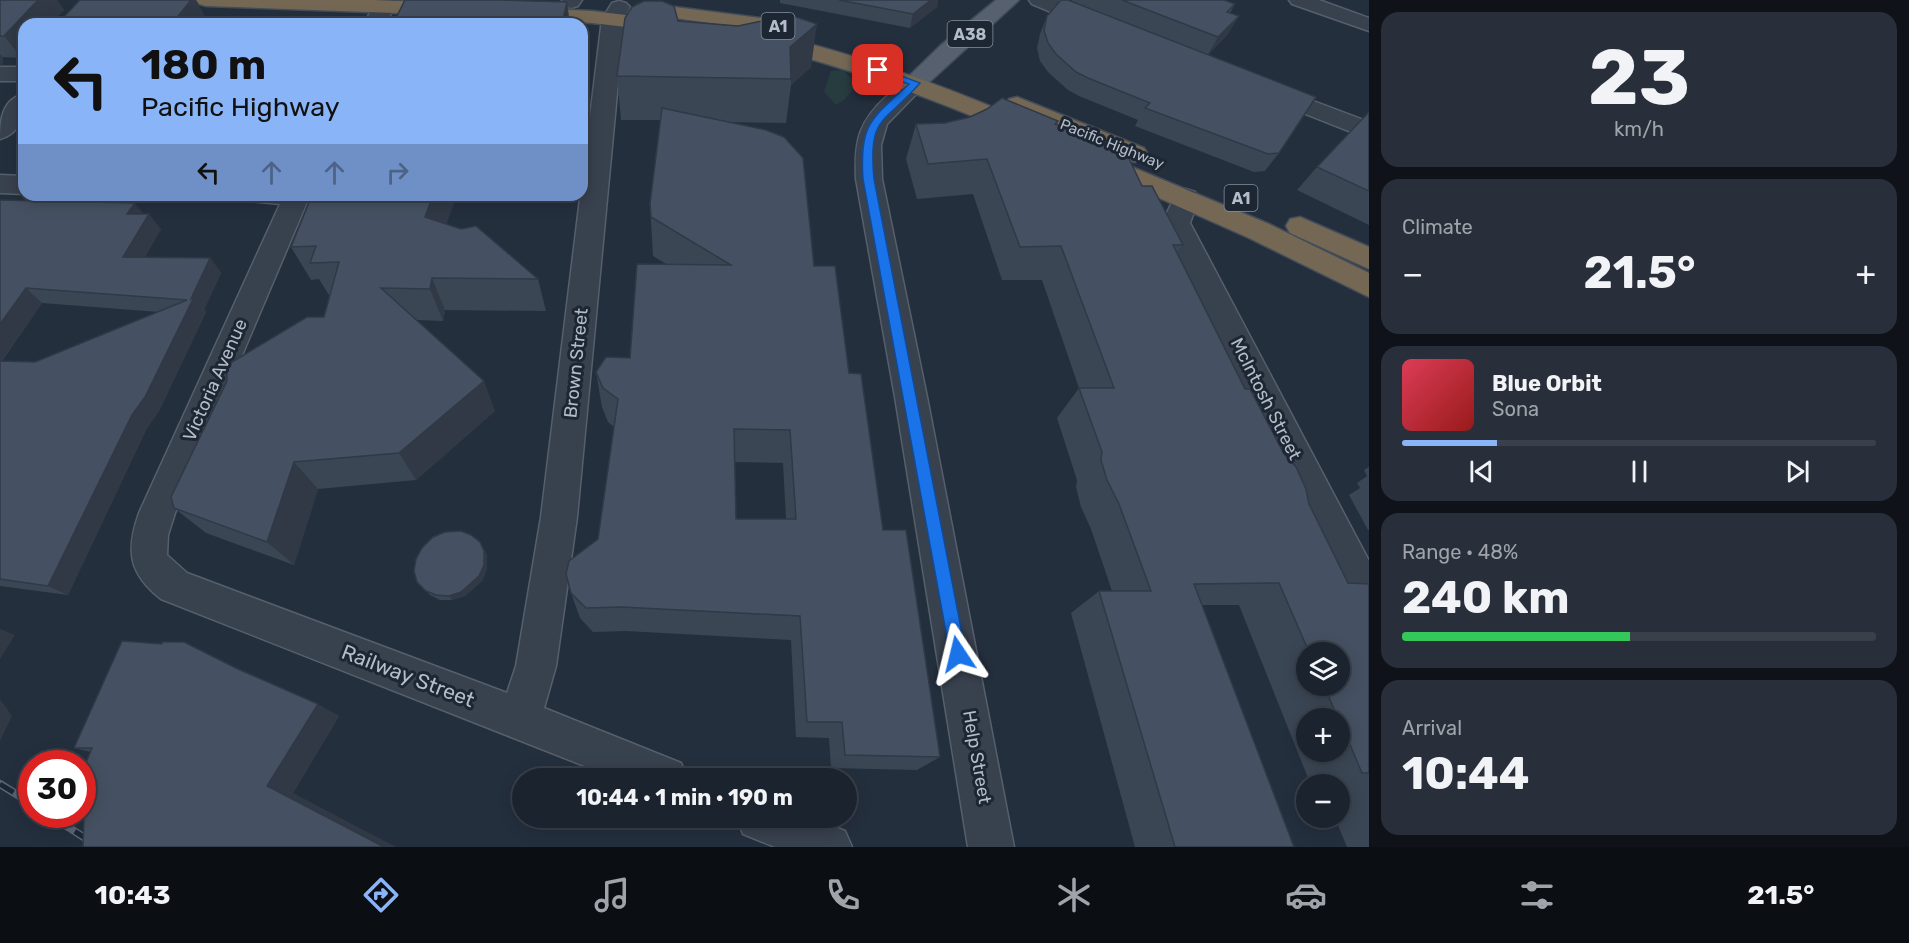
<!DOCTYPE html>
<meta charset="utf-8">
<style>
body{margin:0;font-family:Rubik,sans-serif;background:#282f3a;color:#f1f3f6;height:100vh;display:flex;flex-direction:column;font-size:22px;white-space:nowrap}
*{box-sizing:border-box;margin:0}
p{font-size:20px;color:#a0a4aa}
.icon{flex:none;width:33px;height:33px;fill:none;stroke:currentColor;stroke-width:2;stroke-linecap:round;stroke-linejoin:round}
.map{position:relative;flex:1;overflow:hidden}
.side{display:flex;flex-direction:column;gap:12px;padding:12px;background:#0f1319;width:540px}
.side>*{flex:none}
.banner{position:absolute;left:18px;top:18px;width:570px;height:183px;border-radius:18px;box-shadow:0 3px 15px #0003,0 0 0 2px #39404a;background:#8ab4f8;color:#111;overflow:hidden}
.controls{position:absolute;left:1296px;top:642px;display:grid;gap:12px}
.controls a{display:grid;place-items:center;width:54px;height:54px;border-radius:50%;background:#1b232e;box-shadow:0 3px 15px #0003,0 0 0 2px #39404a;font-size:30px}
.speed{position:absolute;left:18px;top:750px;display:flex;gap:12px;font-size:30px;font-weight:700;text-align:center}
.speed>*{display:grid;place-content:center;width:78px;height:78px;border-radius:50%;background:#1b232e;box-shadow:0 3px 15px #0003,0 0 0 2px #39404a;line-height:1}
.speed .limit{border:9px solid #d22;background:#fff;color:#111}
.pin{position:absolute;display:grid;place-items:center;width:51px;height:51px;color:#fff;margin:-26px;border-radius:12px;box-shadow:0 3px 9px #0006}
.me{position:absolute;width:66px;margin:-33px;rotate:350deg;stroke-linejoin:round;filter:drop-shadow(0 0 4px #0008)}
.turn{display:flex;align-items:center;gap:21px;height:126px;padding:0 24px;font-size:27px}
.turn .icon{width:78px;height:78px;stroke-width:2.5}
.turn b{display:block;font-size:42px;line-height:51px}
.lanes{display:flex;align-items:center;height:57px;padding:0 24px;background:#0003;justify-content:center;gap:30px;direction:ltr}
.lanes .off{opacity:.35}
.big{font-size:45px;font-weight:700;line-height:1.1}
.side .card{flex:1;display:flex;flex-direction:column;justify-content:center;gap:9px;min-width:0;padding:0 21px;border-radius:18px;background:#282f3a}
.side .dial{align-items:center;gap:0}
.dial b{font-size:78px;line-height:1}
.song{display:flex;align-items:center;gap:18px}
.cover{width:72px;height:72px;border-radius:9px;background:linear-gradient(135deg,hsl(350 70% 55%),hsl(0 70% 35%))}
.played{height:6px;border-radius:3px;background:linear-gradient(90deg,#8ab4f8 20%,#39404a 20%)}
.keys{display:flex;justify-content:space-around;direction:ltr}
.heat{display:flex;justify-content:space-between;align-items:center;font-size:33px;direction:ltr}
.charge{height:9px;border-radius:4px;background:linear-gradient(90deg,#34c759 48%,#39404a 0)}
.trip{position:absolute;left:512px;top:768px;width:345px;height:60px;border-radius:30px;background:#1b232e;box-shadow:0 3px 15px #0003,0 0 0 2px #39404a;font-weight:700;line-height:60px;text-align:center}
.dock{display:flex;height:96px;justify-content:space-around;align-items:center;background:#0b0e12;color:#a0a4aa}
.dock .icon{width:42px;height:42px}
.dock .selected{color:#8ab4f8}
.dock b{font-size:27px;color:#f1f3f6}
main{display:flex;flex:1;min-height:0}
.map>svg:first-child{display:block}
.green{fill:#263c3f}
.lines{fill:none;stroke-linecap:round;stroke-linejoin:round}
.minor-casing{stroke:#565f6c;stroke-width:3}
.major-casing{stroke:#414a57;stroke-width:3}
.highway-casing{stroke:#434c59;stroke-width:3}
.minor{fill:#38414e;fill-rule:evenodd}
.major{fill:#56606e;fill-rule:evenodd}
.highway{fill:#746855;fill-rule:evenodd}
.rail-casing{stroke:#5a6575;stroke-width:8}
.rail{stroke:#1d2633;stroke-width:5;stroke-dasharray:16;stroke-linecap:butt}
.wall{fill:#3b4654;fill-rule:evenodd}
.shaded-wall{fill:#303945}
.building{fill:#455162;stroke:#303945;stroke-width:1.5;fill-rule:evenodd}
.route{fill:#1a73e8;stroke:#114b97;stroke-width:1.5}
.labels{text-anchor:middle;stroke-width:6;stroke-linejoin:round;paint-order:stroke}
.far-street-label{font-size:15px;fill:#b4bcc9;stroke:#1d2633}
.shield{fill:#1d2633;stroke:#878f9c;stroke-width:1.5}
.shield-label{font-size:16px;font-weight:bold;fill:#b4bcc9}
.street-label{font-size:18px;fill:#b4bcc9;stroke:#1d2633}
.near-street-label{font-size:21px;fill:#b4bcc9;stroke:#1d2633}
</style>
<main>
<div class="map">
<svg width="1369" height="847" viewBox="0 0 1369 847">
<rect width="100%" height="100%" fill="#242f3e"/>
<path class="green" d="M843,70L857,84L845,99L836,105L824,92L831,71Z"/>
<g class="lines">
<defs>
<g id="minor">
<path d="M377,0H397L386,24H364Z"/>
<path d="M562,0H582L578,6L571,8L564,6Z"/>
<path d="M1029,0H1058L1105,18L1108,23L1105,28L1097,29L1089,28L1032,4Z"/>
<path d="M1289,0H1319L1369,18V31L1292,4Z"/>
<path d="M619,1L626,3L630,7L624,19L577,517L556,666L544,708L681,763L687,778H615L161,599C128,573 126,550 139,513L280,204L250,201L246,195H310L175,513L168,535L167,555L187,573L507,693L516,666L541,517L602,19L612,3Z"/>
<rect x="0" y="67" width="24" height="14"/>
<path d="M915,76L923,78L927,83L887,124L881,145L882,179L927,397L1014,847H968L895,397L856,179C854,140 859,121 888,95C897,87 904,79 915,76Z"/>
<path d="M1268,84L1369,122V139L1260,96L1256,91L1260,86Z"/>
<path d="M24,94C24,113 22,133 0,139C0,120 2,99 24,94Z"/>
<path d="M0,175L24,176V194L0,193Z"/>
<path d="M1186,189L1195,192L1199,198L1190,223L1369,561V617L1356,612L1162,223L1177,192Z"/>
<path d="M737,818H812L845,831L852,847H775L743,834Z"/>
</g>
<path id="major" d="M996,0H1019L923,88L915,90L907,88L903,83L907,78L940,46Z"/>
<g id="highway">
<path d="M196,0H375L447,3L454,5L458,9L454,13L447,15L206,6L199,4Z"/>
<path d="M644,3L798,23L806,24L809,29L806,34L798,35L637,13L633,9L637,5Z"/>
<path d="M526,8L592,11L668,20L676,21L679,26L676,31L668,32L592,23L519,18L515,14L519,10Z"/>
<path d="M770,34C861,55 947,87 1033,124L1036,129L1033,134L1024,137L1015,134C932,98 850,68 762,46L759,41L762,36Z"/>
<path d="M1017,97L1144,148L1148,154L1144,160L1135,162L1126,160L1009,109L1005,104L1009,99Z"/>
<path d="M1096,152L1269,224L1369,273V297L1249,238L1087,166L1083,160L1087,154Z"/>
<path d="M1300,217L1369,247V269L1290,233L1286,226L1290,219Z"/>
</g>
</defs>
<use href="#minor" class="minor-casing"/>
<use href="#major" class="major-casing"/>
<use href="#highway" class="highway-casing"/>
<use href="#minor" class="minor"/>
<use href="#major" class="major"/>
<use href="#highway" class="highway"/>
<defs>
<g id="rail">
<path d="M0,784L32,804"/>
<path d="M48,814L99,847"/>
</g>
</defs>
<use href="#rail" class="rail-casing"/>
<use href="#rail" class="rail"/>
</g>
<g class="wall">
<path d="M0,0H57L64,10L24,24V55L22,58L3,57L2,65L0,66Z"/>
<path d="M780,0H938L937,7L910,28L780,3Z"/>
<path d="M1072,0H1224L1235,4L1230,13L1239,16L1227,35L1208,55L1279,153L1265,171L1254,172L1135,126L1138,120L1079,96L1068,90L1048,72L1040,61L1037,48L1040,34L1047,16L1072,1Z"/>
<path d="M678,21L811,67L791,85L786,123L725,122L814,266L849,373L883,530L940,757L917,770L831,768L829,738L796,737L791,640L626,631L593,632L580,618L571,593L598,539L614,427L608,422L602,407L596,372L630,358L666,264L653,256L650,204L660,120H621L617,76ZM735,462L783,463L786,519H736Z"/>
<path d="M1369,112V225L1297,190L1317,167Z"/>
<path d="M1058,121L1057,125L1142,186L1183,245L1177,252L1245,389L1309,504L1348,583L1369,584V847H1347L1335,818H1340V784H1322L1321,783H1310L1239,605H1202L1294,847H1135L1071,613L1099,591H1112L1091,529L1081,507L1076,487L1077,480L1057,418L1079,388L1042,280H1002L973,194L917,199L906,159L916,124ZM1306,652H1340V686H1306ZM1306,718H1340V752H1306Z"/>
<path d="M312,195H457L446,224L538,279L546,311L445,310L443,321L417,320L495,411L416,480L318,489L294,565L206,533L174,508L324,317L330,295H329L319,279L311,280L291,247Z"/>
<path d="M0,200L161,229L145,257L210,258L221,273L204,310L206,312L159,411L147,428L68,595L0,586ZM42,303L159,312L35,362L2,361Z"/>
<path d="M1369,467V530H1368L1349,495L1360,488L1357,483L1367,476L1364,470Z"/>
<path d="M483,547L487,556V569L482,581L465,596L452,600H440L430,595L417,582Z"/>
<path d="M238,669L339,716L293,793L84,818L91,752L74,748Z"/>
</g>
<g class="shaded-wall">
<path d="M38,0H57L64,10L51,24H24V55L22,58L4,36Z"/>
<path d="M191,0H196L209,24H172Z"/>
<path d="M931,0H938L937,7L910,28L913,14Z"/>
<path d="M567,2L570,24H562Z"/>
<path d="M1239,16L1227,35L1207,56L1218,37Z"/>
<path d="M817,24L811,67L791,85V79L790,47Z"/>
<path d="M0,54L3,57L2,65L0,66Z"/>
<path d="M433,195H457L437,250L425,217Z"/>
<path d="M135,203L147,218L149,214L161,229L136,272L123,257L127,214Z"/>
<path d="M210,258L221,273L204,310L206,312L159,411L147,428L68,595L48,586L132,415L191,299Z"/>
<path d="M432,278L445,310L443,321L430,289Z"/>
<path d="M26,288L42,303L0,363V324Z"/>
<path d="M484,381L495,411L416,480L399,453Z"/>
<path d="M294,462L318,489L294,565L267,542Z"/>
<path d="M480,542L487,556V569L482,581L465,596L452,600L449,596Z"/>
<path d="M0,629L15,635L0,659Z"/>
<path d="M0,699L12,716L0,741Z"/>
<path d="M318,704L339,716L293,793L396,847H384L267,786Z"/>
</g>
<g class="building">
<path d="M0,0H38L4,36H0Z"/>
<path d="M80,0H191L172,24H57Z"/>
<path d="M405,0H499L567,2L562,24H393Z"/>
<path d="M839,0H931L913,14Z"/>
<path d="M1061,0H1068L1316,97L1279,153L1268,154L1145,108L1150,103L1088,78L1076,72L1056,54L1048,43L1044,30L1047,16Z"/>
<path d="M1122,0H1224L1235,4L1227,12L1239,16L1218,37Z"/>
<path d="M644,1H662L674,6L678,21L738,26L790,15L817,24L790,47L791,79L617,76L625,18L632,7Z"/>
<path d="M1002,98L1058,121L1055,124L1126,152L1142,186H1152L1183,245H1173L1245,389H1250L1284,454L1296,467L1306,489L1309,504L1348,583L1369,584V773H1362L1340,721V718H1338L1324,686H1340V652H1309L1279,583L1194,584L1294,847H1175L1099,591H1151L1119,504L1107,480L1101,460L1102,452L1079,388H1114L1061,246L1020,247L987,159L928,164L916,124L945,123L970,117L987,109Z"/>
<path d="M662,108L766,130L784,137L803,158L814,266H835L849,373L861,374L883,530H906L940,757L845,755L842,722H807L800,616L621,607L586,608L571,593L566,574L569,561L598,539L618,399L603,388L596,372L606,357L630,358L637,264L731,265L651,217L650,204ZM734,429L790,430L796,519H736Z"/>
<path d="M1369,112V191L1317,167Z"/>
<path d="M312,195H433L425,217L461,229L476,226L538,279L432,278L430,289L381,288L484,381L399,453L294,462L267,542L174,508L171,497L227,381V365L307,317H324L339,262L310,263L316,246L291,247Z"/>
<path d="M0,200L135,203L127,214H149L123,257L210,258L191,299L194,297L145,397L132,415L48,586L0,579V361L35,362L187,300L26,288L0,324Z"/>
<path d="M461,531L471,535L480,542L484,551V565L479,576L461,592L449,596L436,595L426,591L417,582L414,571L416,559L422,548L433,537L445,532Z"/>
<path d="M122,641L162,644V642H184L238,669L318,704L267,786L384,847H83L84,818L66,814H82V772L92,748H74Z"/>
</g>
<path class="route" d="M878,67L920,83C884,125 868,114 874,179L966,654L964,659L958,662L952,659L950,654L863,179C859,124 871,119 909,84L874,72L873,70Z"/>
<g class="labels">
<g class="far-street-label">
<text transform="translate(1112 144) rotate(22)" y="5">Pacific Highway</text>
</g>
<g class="shield">
<rect x="761.5" y="13" width="33" height="26" rx="4.5"/>
<rect x="947.5" y="21" width="45" height="26" rx="4.5"/>
<rect x="1224.5" y="185" width="33" height="26" rx="4.5"/>
</g>
<g class="shield-label">
<text x="778" y="32">A1</text>
<text x="970" y="40">A38</text>
<text x="1241" y="204">A1</text>
</g>
<g class="street-label">
<text transform="translate(576 363) rotate(-84)" y="6">Brown Street</text>
<text transform="translate(215 380) rotate(-66)" y="6">Victoria Avenue</text>
<text transform="translate(1266 399) rotate(63)" y="6">McIntosh Street</text>
<text transform="translate(977 757) rotate(80)" y="6">Help Street</text>
</g>
<g class="near-street-label">
<text transform="translate(408 676) rotate(21)" y="7">Railway Street</text>
</g>
</g>
</svg>
<div class="controls">
<a><svg class="icon" aria-label="layers" viewBox="0 0 24 24"><path d="M12 4l9 5-9 5-9-5zM3 14l9 5 9-5"/></svg></a>
<a>+</a>
<a>−</a>
</div>
<div class="speed"><div class="limit">30</div></div>
<div class="pin" style="left:878px;top:70px;background:#d93025"><svg class="icon" aria-label="arrive" viewBox="0 0 24 24"><path d="M6 21V4h12l-3 4 3 4H6"/></svg></div>
<svg class="me" style="left:958px;top:654px" viewBox="-20 -20 40 40"><path d="M0-17L14 15 0 8-14 15z" fill="#1a73e8" stroke="#fff" stroke-width="4"/></svg>
<div class="trip">10:44 · 1 min · 190 m</div>
<div class="banner">
<div class="turn"><svg class="icon" aria-label="left" viewBox="0 0 24 24"><path d="M17 20v-9H6M10 6l-5 5 5 5"/></svg><div><b>180 m</b>Pacific Highway</div></div>
<div class="lanes"><svg class="icon" aria-label="left" viewBox="0 0 24 24"><path d="M17 20v-9H6M10 6l-5 5 5 5"/></svg><svg class="icon off" aria-label="ahead" viewBox="0 0 24 24"><path d="M12 20V5M6 11l6-6 6 6"/></svg><svg class="icon off" aria-label="ahead" viewBox="0 0 24 24"><path d="M12 20V5M6 11l6-6 6 6"/></svg><svg class="icon off" aria-label="right" viewBox="0 0 24 24"><path d="M7 20v-9h11M14 6l5 5-5 5"/></svg></div>
</div>
</div>
<section class="side">
<div class="card dial"><b>23</b><p>km/h</p></div>
<div class="card"><p>Climate</p>
<div class="heat"><a>−</a><b class="big">21.5°</b><a>+</a></div>
</div>
<div class="card">
<div class="song"><i class="cover"></i><div><b>Blue Orbit</b><p>Sona</p></div></div>
<div class="played"></div>
<div class="keys"><svg class="icon" aria-label="previous" viewBox="0 0 24 24"><path d="M18 5L8 12l10 7zM5 5v14"/></svg><svg class="icon" aria-label="pause" viewBox="0 0 24 24"><path d="M8 5v14M16 5v14"/></svg><svg class="icon" aria-label="next" viewBox="0 0 24 24"><path d="M6 5l10 7-10 7zM19 5v14"/></svg></div>
</div>
<div class="card"><p>Range · 48%</p><b class="big">240 km</b><div class="charge"></div></div>
<div class="card"><p>Arrival</p><b class="big">10:44</b></div>
</section>
</main>
<nav class="dock">
<b>10:43</b>
<svg class="icon selected" aria-label="directions" viewBox="0 0 24 24"><path d="M12 3l9 9-9 9-9-9zM9 14v-3h6M13 9l2 2-2 2"/></svg>
<svg class="icon" aria-label="music" viewBox="0 0 24 24"><path d="M9 18V5l10-2v13"/><circle cx="6" cy="18" r="3"/><circle cx="16" cy="16" r="3"/></svg>
<svg class="icon" aria-label="phone" viewBox="0 0 24 24"><path d="M5 4h4l2 5-3 2q2 4 5 5l2-3 5 2v4C11 20 4 13 5 4z"/></svg>
<svg class="icon" aria-label="climate" viewBox="0 0 24 24"><path d="M12 3v18M4 7l16 10M4 17L20 7"/></svg>
<svg class="icon" aria-label="car" viewBox="0 0 24 24"><path d="M5 17H2v-5l4-1 3-4h7l3 4 3 1v5h-3M9 17h6M6 11h13"/><circle cx="7" cy="17" r="2"/><circle cx="17" cy="17" r="2"/></svg>
<svg class="icon" aria-label="filters" viewBox="0 0 24 24"><path d="M4 7h16M4 17h16"/><circle cx="9" cy="7" r="2"/><circle cx="15" cy="17" r="2"/></svg>
<b>21.5°</b>
</nav>
